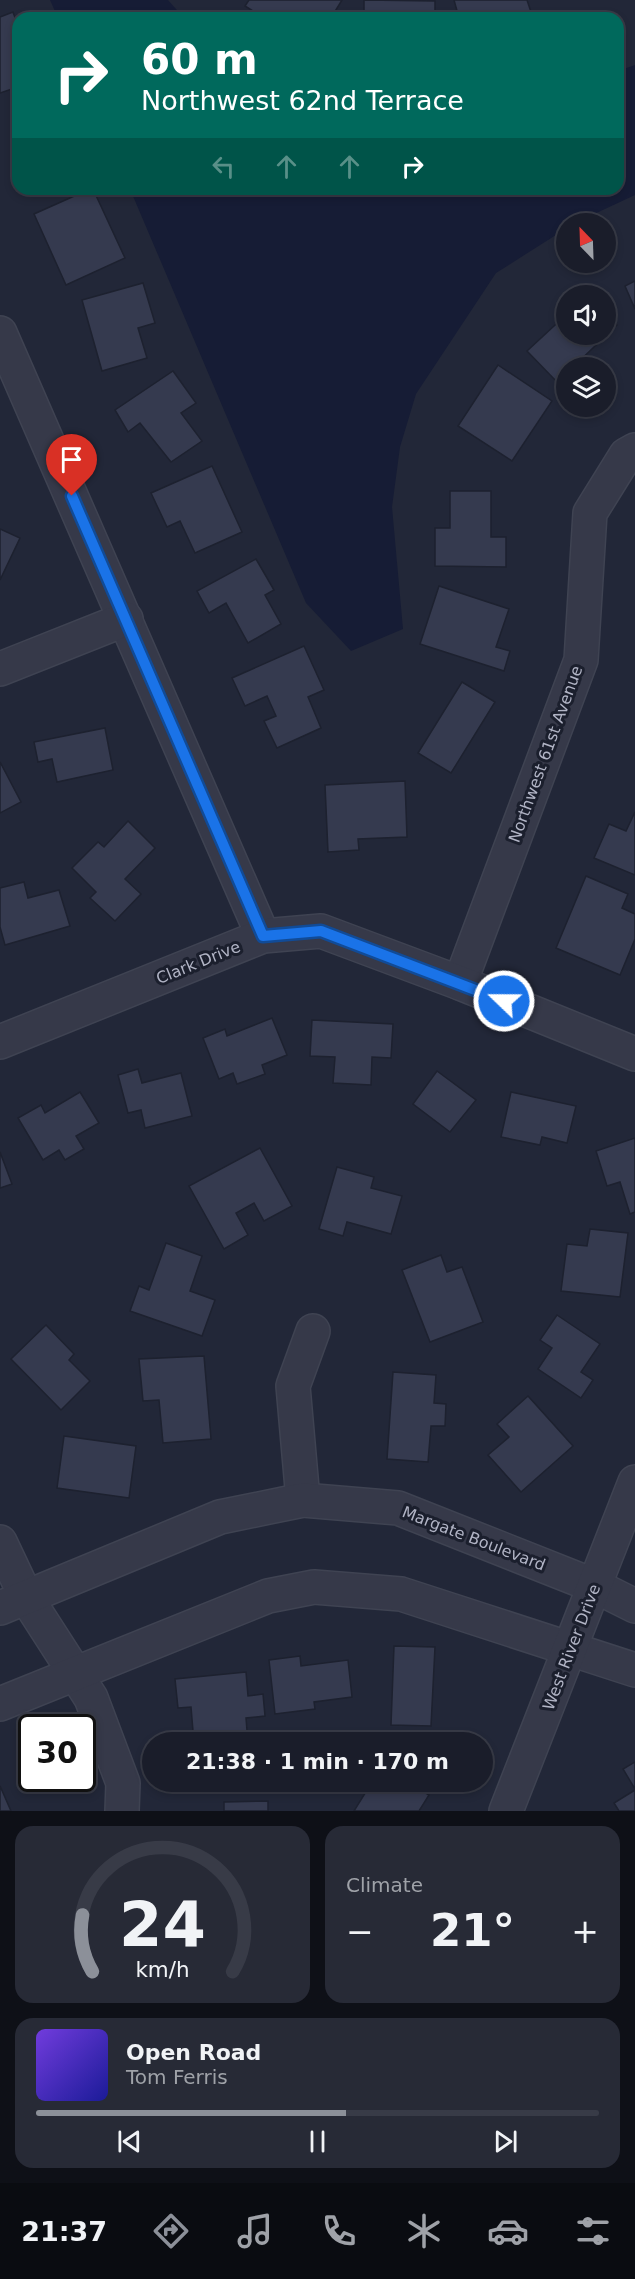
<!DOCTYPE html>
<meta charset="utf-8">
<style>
body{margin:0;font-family:"DejaVu Sans",sans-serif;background:#272a36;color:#f1f3f6;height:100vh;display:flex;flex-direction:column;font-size:22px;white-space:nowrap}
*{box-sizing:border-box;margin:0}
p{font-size:20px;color:#9fa2a8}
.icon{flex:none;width:33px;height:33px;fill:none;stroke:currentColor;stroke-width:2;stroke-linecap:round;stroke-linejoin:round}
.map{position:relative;height:1811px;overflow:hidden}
.details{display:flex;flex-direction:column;gap:15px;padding:15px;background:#0e1017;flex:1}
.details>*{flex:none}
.banner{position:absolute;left:12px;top:12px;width:612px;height:183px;border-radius:18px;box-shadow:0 3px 9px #0003,0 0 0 2px #383b47;background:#00695c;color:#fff;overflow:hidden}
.needle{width:39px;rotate:337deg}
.controls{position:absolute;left:556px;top:213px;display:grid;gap:12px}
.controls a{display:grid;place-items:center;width:60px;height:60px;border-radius:50%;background:#1a1d2a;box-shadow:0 3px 9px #0003,0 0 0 2px #383b47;font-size:30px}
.speed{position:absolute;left:18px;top:1714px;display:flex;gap:12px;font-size:30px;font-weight:700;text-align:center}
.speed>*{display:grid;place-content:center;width:78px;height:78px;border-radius:50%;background:#1a1d2a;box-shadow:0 3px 9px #0003,0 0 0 2px #383b47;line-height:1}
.speed .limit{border:3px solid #111;border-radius:9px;background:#fff;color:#111}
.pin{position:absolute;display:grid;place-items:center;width:51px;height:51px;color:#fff;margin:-62px -26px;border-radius:50% 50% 50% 0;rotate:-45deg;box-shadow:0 0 6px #0007}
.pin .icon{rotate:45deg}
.me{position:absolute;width:66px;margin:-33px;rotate:292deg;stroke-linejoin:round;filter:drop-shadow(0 0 4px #0008)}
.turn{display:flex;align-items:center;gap:21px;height:126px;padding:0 30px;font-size:27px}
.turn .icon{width:78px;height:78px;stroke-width:2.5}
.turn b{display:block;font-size:42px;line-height:51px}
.lanes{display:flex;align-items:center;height:57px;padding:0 30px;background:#0003;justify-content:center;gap:30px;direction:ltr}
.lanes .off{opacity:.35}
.big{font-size:45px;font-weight:700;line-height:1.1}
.details .tile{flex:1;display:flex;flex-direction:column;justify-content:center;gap:9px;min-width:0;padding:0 21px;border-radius:18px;background:#272a36}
.details .dial{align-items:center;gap:0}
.dial svg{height:156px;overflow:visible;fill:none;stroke:#383b47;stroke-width:7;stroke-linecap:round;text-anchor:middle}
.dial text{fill:#f1f3f6;stroke:none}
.song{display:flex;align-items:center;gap:18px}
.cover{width:72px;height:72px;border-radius:9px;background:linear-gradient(135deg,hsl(260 70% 55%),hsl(240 70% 35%))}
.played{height:6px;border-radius:3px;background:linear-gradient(90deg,#8c9099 55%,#383b47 55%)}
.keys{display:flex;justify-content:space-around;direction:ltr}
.heat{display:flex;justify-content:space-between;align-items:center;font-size:33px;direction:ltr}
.details .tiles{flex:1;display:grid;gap:15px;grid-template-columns:1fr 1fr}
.tile:last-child{grid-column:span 2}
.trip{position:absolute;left:142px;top:1732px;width:351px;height:60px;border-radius:30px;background:#1a1d2a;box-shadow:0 3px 9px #0003,0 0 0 2px #383b47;font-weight:700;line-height:60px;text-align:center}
.tab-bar{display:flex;height:96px;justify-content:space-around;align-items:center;background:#0a0c11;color:#9fa2a8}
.tab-bar .icon{width:42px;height:42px}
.tab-bar .on{color:#8c9099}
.tab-bar b{font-size:27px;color:#f1f3f6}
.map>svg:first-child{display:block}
.water{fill:#161c35}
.building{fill:#353a4f;stroke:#1d212f;stroke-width:1.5}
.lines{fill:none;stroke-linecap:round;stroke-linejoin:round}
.minor-casing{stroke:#3f4352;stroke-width:36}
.minor{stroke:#363949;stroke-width:33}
.route-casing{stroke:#114b97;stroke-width:15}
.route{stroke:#1a73e8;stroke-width:10}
.labels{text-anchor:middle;stroke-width:6;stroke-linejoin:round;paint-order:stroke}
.street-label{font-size:16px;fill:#b1b4c5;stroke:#1b1f2d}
</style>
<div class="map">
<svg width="635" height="1811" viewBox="0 0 635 1811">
<rect width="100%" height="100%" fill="#222738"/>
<g class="water">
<path d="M50,0H168L184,18H58Z"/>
<path d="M635,65V195L575,223L567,224V228L496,273L416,394L400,447L392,507L403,629L351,651L306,603L130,189H618V71Z"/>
</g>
<g class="building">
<path d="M249,0H342L331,18H264L245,6Z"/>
<path d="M364,0L435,1V18H364Z"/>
<path d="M454,0H527L533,18H459Z"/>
<path d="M13,12L18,26V87L0,93V17Z"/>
<path d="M90,189H93L125,258L66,285L34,214Z"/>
<path d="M635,281V309L625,286Z"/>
<path d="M143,283L155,323L138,328L147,358L102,371L82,300Z"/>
<path d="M567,314V334H606V314L617,325L572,368H567V372L557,382L527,351Z"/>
<path d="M498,365L552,401L512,461L458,426Z"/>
<path d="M173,371L196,403L181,413L202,441L171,462L140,423L128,432L115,410Z"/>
<path d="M212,466L242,532L195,553L180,521L167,527L151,493Z"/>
<path d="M450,491H491V537H506V567L435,566V528H450Z"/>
<path d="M0,529L20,538L0,580Z"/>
<path d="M256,559L274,590L265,595L281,624L248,643L226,603L209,613L197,591Z"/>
<path d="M439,586L509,609L496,647L510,651L504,671L420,644Z"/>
<path d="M304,646L324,690L308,697L321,728L277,748L264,721L276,716L267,696L245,706L232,678Z"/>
<path d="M462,682L495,702L451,773L418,753Z"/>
<path d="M105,728L113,770L57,782L52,759L38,762L34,742Z"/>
<path d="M0,762L21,802L0,813Z"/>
<path d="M405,781L407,837L358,839L359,850L328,852L325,785Z"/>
<path d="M635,812V875L594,858L609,824L626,831Z"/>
<path d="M128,821L155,848L125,879L141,894L115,921L90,898L96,892L72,868L98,842L104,847Z"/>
<path d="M586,876L628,894L622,908L635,914V939L620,975L556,948Z"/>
<path d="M24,882L28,898L59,890L70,926L5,945L0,927V888Z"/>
<path d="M272,1018L287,1055L262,1065L265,1074L237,1084L233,1073L219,1079L203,1038L225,1029L227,1036Z"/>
<path d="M312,1020L393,1024L391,1058L372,1057L371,1085L333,1083L335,1057L310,1056Z"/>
<path d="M138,1069L142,1083L181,1073L192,1116L145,1128L141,1110L128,1113L118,1075Z"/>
<path d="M437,1071L476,1100L450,1132L413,1104Z"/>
<path d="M80,1092L99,1123L76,1136L84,1149L65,1160L59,1150L43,1160L18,1118L41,1105L45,1113Z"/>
<path d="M511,1092L576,1106L567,1143L542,1137L540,1145L501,1137Z"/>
<path d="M635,1138V1212L630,1214L620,1182L607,1186L596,1151Z"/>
<path d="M260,1148L292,1206L264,1221L254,1203L236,1213L248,1235L224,1249L189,1186Z"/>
<path d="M0,1152L12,1184L0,1188Z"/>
<path d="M337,1167L374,1177L371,1188L402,1196L391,1234L347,1222L343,1236L319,1229Z"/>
<path d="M590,1229L628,1233L620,1297L561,1291L567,1244L587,1246Z"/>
<path d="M166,1243L202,1256L190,1291L215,1300L202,1336L130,1311L139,1286L149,1290Z"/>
<path d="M441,1255L447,1272L462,1267L483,1322L430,1342L402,1270Z"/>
<path d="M557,1315L600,1344L581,1372L593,1380L581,1398L538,1369L552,1348L540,1340Z"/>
<path d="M46,1325L74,1354L69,1360L90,1381L61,1410L11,1359Z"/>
<path d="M204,1356L211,1439L163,1443L159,1400L143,1401L139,1359Z"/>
<path d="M393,1372L436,1375L434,1403L446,1404L445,1426H431L428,1462L387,1459Z"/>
<path d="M528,1396L573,1446L521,1492L488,1455L509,1437L497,1424Z"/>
<path d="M64,1436L136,1446L129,1498L57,1488Z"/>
<path d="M394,1646L435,1647L431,1726L391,1725Z"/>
<path d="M300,1656L301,1666L348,1660L352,1697L314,1702L315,1709L275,1714L269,1660Z"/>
<path d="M246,1672L248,1696L263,1694L265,1716L246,1718L248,1743H194L191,1707L178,1708L175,1679Z"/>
<path d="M635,1762V1789L623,1769Z"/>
<path d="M372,1782H407L429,1795L419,1811H354Z"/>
<path d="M0,1786L11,1811H0Z"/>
<path d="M635,1790V1811H619L614,1803Z"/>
<path d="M268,1801V1811H224V1802Z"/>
</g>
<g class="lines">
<defs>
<g id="minor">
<path d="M0,333L263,936"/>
<path d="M0,669L126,619"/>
<path d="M460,983L581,660L590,513L626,455L635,450"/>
<path d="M0,1042L263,936L321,931L460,983L635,1054"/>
<path d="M303,1500L293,1386L313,1331"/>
<path d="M0,1542L26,1597L91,1698L123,1783L122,1811"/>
<path d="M0,1608L220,1517L303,1500L398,1508L595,1586L635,1606"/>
<path d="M0,1704L268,1596L314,1587L401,1594L635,1670"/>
<path d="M506,1811L635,1482"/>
</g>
</defs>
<use href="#minor" class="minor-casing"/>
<use href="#minor" class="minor"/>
</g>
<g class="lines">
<defs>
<path id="route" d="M72,496L263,936L321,931L504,1001"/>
</defs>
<use href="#route" class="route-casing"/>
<use href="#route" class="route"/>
</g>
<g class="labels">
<g class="street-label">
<text transform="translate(545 754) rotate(-70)" y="6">Northwest 61st Avenue</text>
<text transform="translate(198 962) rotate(-22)" y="6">Clark Drive</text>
<text transform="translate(474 1538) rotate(21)" y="6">Margate Boulevard</text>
<text transform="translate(571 1647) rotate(-69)" y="6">West River Drive</text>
</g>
</g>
</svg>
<div class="controls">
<a><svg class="needle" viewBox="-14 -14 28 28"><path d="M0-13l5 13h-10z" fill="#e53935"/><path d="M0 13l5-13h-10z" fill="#9fa2a8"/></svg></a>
<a><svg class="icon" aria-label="sound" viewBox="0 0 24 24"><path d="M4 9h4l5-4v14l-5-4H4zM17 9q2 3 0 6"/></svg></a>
<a><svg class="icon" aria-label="layers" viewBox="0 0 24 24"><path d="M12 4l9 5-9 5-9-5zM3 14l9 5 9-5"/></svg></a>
</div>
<div class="speed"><div class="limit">30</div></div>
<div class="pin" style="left:72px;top:496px;background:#d93025"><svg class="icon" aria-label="arrive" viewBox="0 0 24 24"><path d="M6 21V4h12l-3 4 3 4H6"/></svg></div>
<svg class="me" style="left:504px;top:1001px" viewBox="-20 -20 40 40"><circle r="17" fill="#1a73e8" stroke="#fff" stroke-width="3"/><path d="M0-11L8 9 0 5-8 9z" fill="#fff"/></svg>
<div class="trip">21:38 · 1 min · 170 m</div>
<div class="banner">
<div class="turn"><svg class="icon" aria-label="right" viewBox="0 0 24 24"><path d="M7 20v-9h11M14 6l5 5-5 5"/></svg><div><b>60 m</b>Northwest 62nd Terrace</div></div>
<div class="lanes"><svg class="icon off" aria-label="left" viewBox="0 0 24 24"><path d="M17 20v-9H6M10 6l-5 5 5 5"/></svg><svg class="icon off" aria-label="ahead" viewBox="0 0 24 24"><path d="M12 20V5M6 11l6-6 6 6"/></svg><svg class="icon off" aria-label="ahead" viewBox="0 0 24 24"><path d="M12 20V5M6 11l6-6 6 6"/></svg><svg class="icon" aria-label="right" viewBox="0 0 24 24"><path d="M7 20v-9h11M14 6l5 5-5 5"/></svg></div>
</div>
</div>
<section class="details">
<div class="tiles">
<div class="tile dial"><svg viewBox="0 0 100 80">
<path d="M14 69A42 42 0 1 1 86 69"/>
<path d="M14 69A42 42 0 0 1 9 40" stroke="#8c9099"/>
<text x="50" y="56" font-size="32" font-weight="700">24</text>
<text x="50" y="72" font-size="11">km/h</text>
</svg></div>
<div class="tile"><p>Climate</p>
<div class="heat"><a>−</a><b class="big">21°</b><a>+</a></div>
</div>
<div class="tile">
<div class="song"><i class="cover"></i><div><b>Open Road</b><p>Tom Ferris</p></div></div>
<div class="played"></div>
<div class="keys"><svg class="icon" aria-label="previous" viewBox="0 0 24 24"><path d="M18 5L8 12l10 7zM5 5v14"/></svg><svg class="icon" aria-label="pause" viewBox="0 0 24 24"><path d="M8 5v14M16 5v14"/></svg><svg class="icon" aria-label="next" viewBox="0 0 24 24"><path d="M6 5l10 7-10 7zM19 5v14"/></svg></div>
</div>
</div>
</section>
<nav class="tab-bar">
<b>21:37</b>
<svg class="icon on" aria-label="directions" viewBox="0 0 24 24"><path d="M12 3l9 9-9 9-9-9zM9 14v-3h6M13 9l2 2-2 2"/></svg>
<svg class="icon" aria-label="music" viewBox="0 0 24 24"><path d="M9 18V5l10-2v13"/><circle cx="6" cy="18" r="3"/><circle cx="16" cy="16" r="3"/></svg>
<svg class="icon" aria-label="phone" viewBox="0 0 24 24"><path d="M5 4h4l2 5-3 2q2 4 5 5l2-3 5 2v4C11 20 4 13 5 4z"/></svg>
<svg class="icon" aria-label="climate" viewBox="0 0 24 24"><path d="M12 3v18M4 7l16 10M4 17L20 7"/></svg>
<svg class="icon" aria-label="car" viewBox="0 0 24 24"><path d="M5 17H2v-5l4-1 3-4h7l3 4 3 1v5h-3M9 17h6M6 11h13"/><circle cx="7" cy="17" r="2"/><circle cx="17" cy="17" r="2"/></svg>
<svg class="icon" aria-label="filters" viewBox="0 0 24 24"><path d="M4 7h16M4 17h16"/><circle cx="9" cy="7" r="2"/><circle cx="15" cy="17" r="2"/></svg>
</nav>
